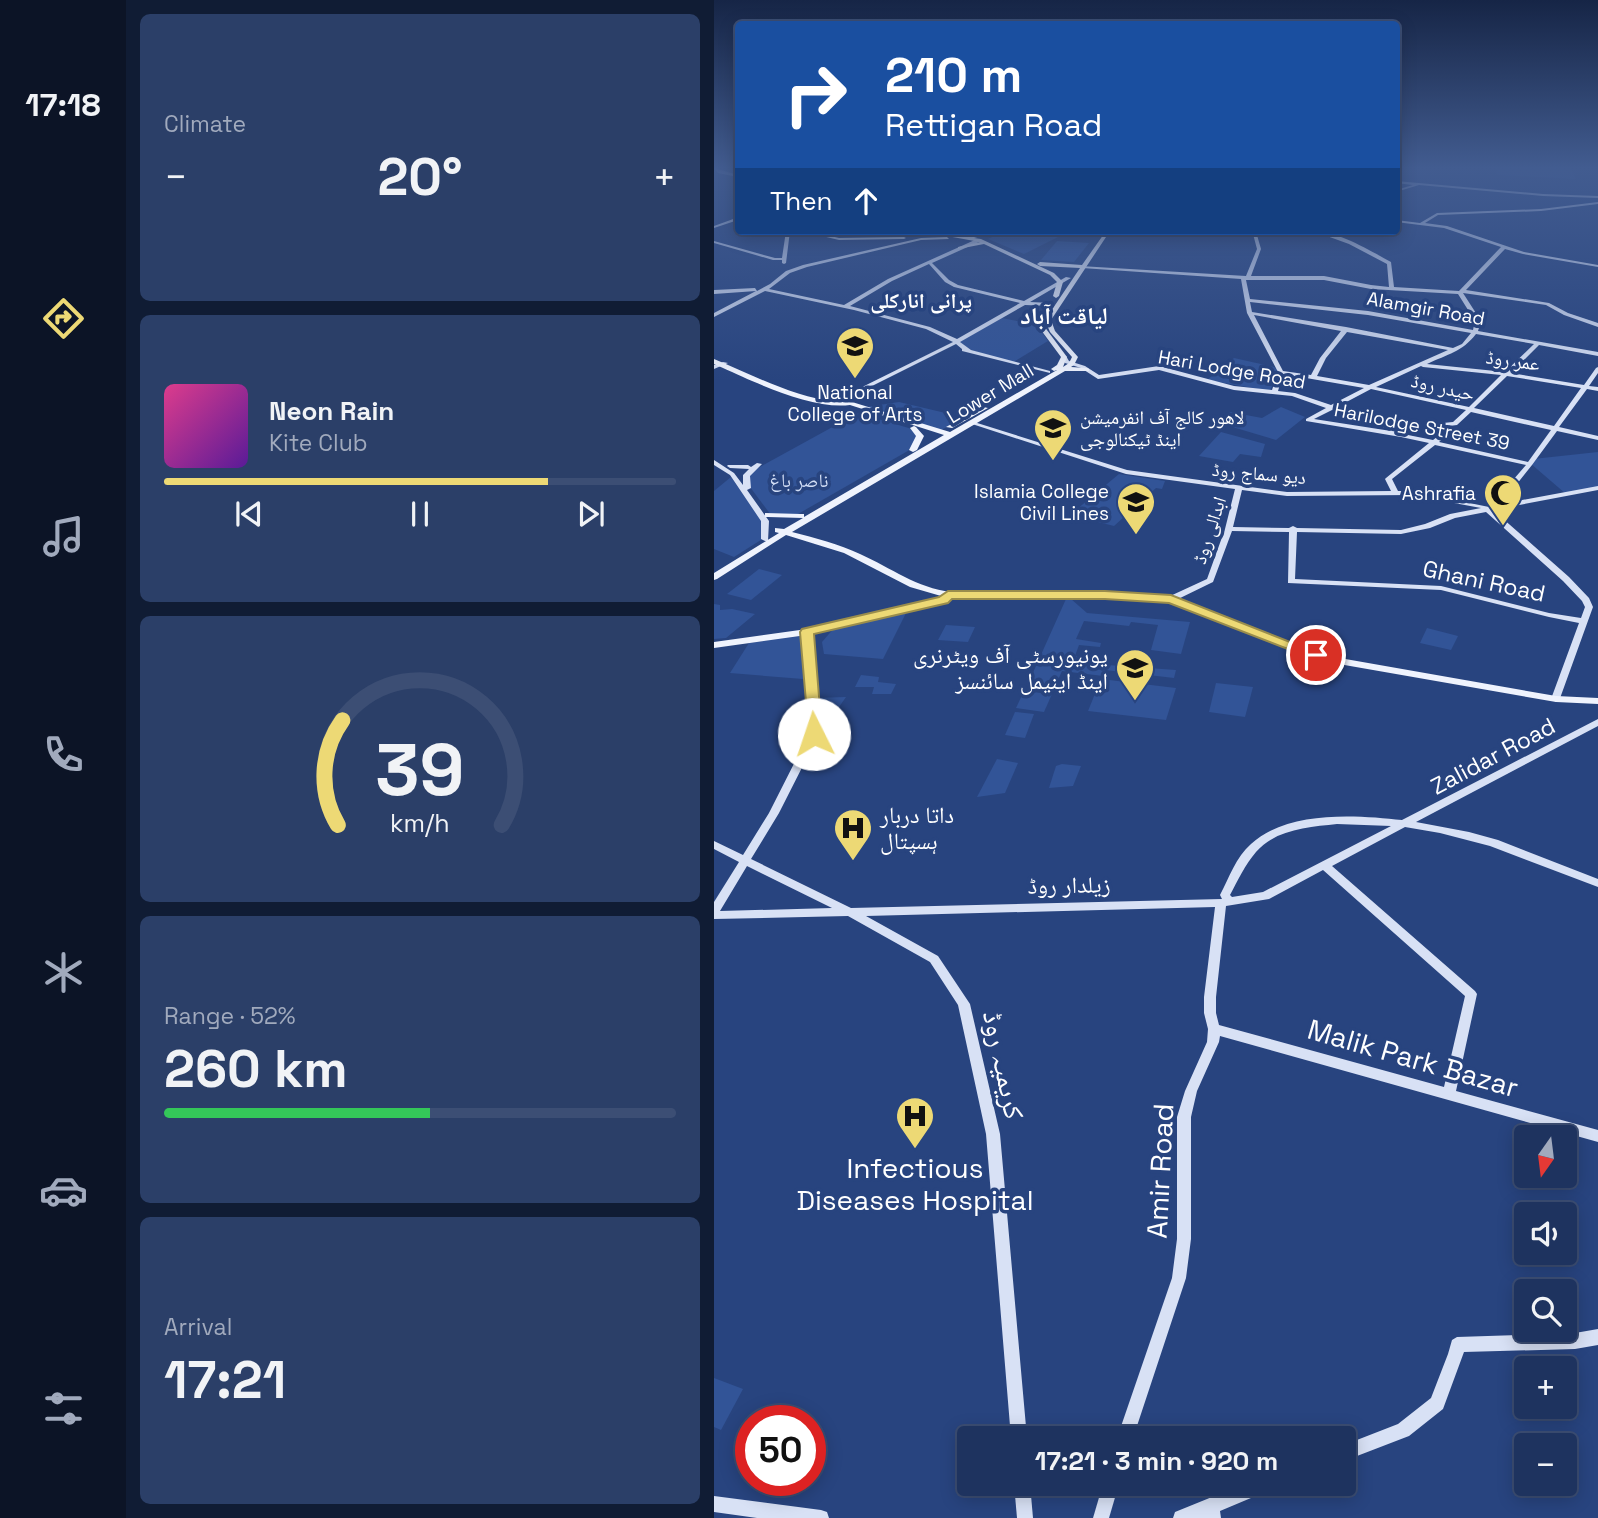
<!DOCTYPE html>
<meta charset="utf-8">
<style>
body{margin:0;font-family:"Space Grotesk","Noto Naskh Arabic",sans-serif;background:#2b3f68;color:#f1f3f6;height:100vh;display:flex;flex-direction:column;font-size:26px;white-space:nowrap}
*{box-sizing:border-box;margin:0}
p{font-size:23px;color:#a1aabd}
.icon{flex:none;width:38px;height:38px;fill:none;stroke:currentColor;stroke-width:2;stroke-linecap:round;stroke-linejoin:round}
.map{position:relative;flex:1;overflow:hidden}
.drawer{display:flex;flex-direction:column;gap:14px;padding:14px;background:#101c34;width:588px}
.drawer>*{flex:none}
.banner{position:absolute;left:21px;top:21px;width:665px;height:214px;border-radius:7px;box-shadow:0 4px 18px #0003,0 0 0 2px #3c4e74;background:#1a4fa0;color:#fff;overflow:hidden}
.needle{width:46px;rotate:194deg}
.tools{position:absolute;left:800px;top:1125px;display:grid;gap:14px}
.tools a{display:grid;place-items:center;width:63px;height:63px;border-radius:7px;background:#1e335f;box-shadow:0 4px 18px #0003,0 0 0 2px #3c4e74;font-size:35px}
.speed{position:absolute;left:21px;top:1405px;display:flex;gap:14px;font-size:35px;font-weight:700;text-align:center}
.speed>*{display:grid;place-content:center;width:91px;height:91px;border-radius:50%;background:#1e335f;box-shadow:0 4px 18px #0003,0 0 0 2px #3c4e74;line-height:1}
.speed .limit{border:10px solid #d22;background:#fff;color:#111}
.pin{position:absolute;display:grid;place-items:center;width:60px;height:60px;color:#fff;margin:-30px;border:4px solid #fff;border-radius:50%;box-shadow:0 2px 7px #0007}
.me{position:absolute;width:77px;margin:-38px;rotate:356deg;stroke-linejoin:round;filter:drop-shadow(0 0 5px #0008)}
.turn{display:flex;align-items:center;gap:24px;height:147px;padding:0 35px;font-size:32px}
.turn .icon{width:91px;height:91px;stroke-width:2.5}
.turn b{display:block;font-size:49px;line-height:60px}
.then{display:flex;align-items:center;height:66px;padding:0 35px;background:#0003;gap:14px;font-size:26px}
.big{font-size:52px;font-weight:800;line-height:1.1}
.drawer .tile{flex:1;display:flex;flex-direction:column;justify-content:center;gap:10px;min-width:0;padding:0 24px;border-radius:10px;background:#2b3f68}
.drawer .dial{align-items:center;gap:0}
.dial svg{height:182px;overflow:visible;fill:none;stroke:#3c4e74;stroke-width:7;stroke-linecap:round;text-anchor:middle}
.dial text{fill:#f1f3f6;stroke:none}
.song{display:flex;align-items:center;gap:21px}
.cover{width:84px;height:84px;border-radius:10px;background:linear-gradient(135deg,hsl(330 70% 55%),hsl(270 70% 35%))}
.played{height:7px;border-radius:4px;background:linear-gradient(90deg,#edd975 75%,#3c4e74 75%)}
.keys{display:flex;justify-content:space-around;direction:ltr}
.heat{display:flex;justify-content:space-between;align-items:center;font-size:38px;direction:ltr}
.charge{height:10px;border-radius:5px;background:linear-gradient(90deg,#34c759 52%,#3c4e74 0)}
.trip{position:absolute;left:243px;top:1426px;width:399px;height:70px;border-radius:7px;background:#1e335f;box-shadow:0 4px 18px #0003,0 0 0 2px #3c4e74;font-weight:800;line-height:70px;text-align:center}
main{display:flex;flex:1;min-height:0}
.tabs{display:flex;flex-direction:column;width:126px;justify-content:space-around;align-items:center;background:#0c1426;color:#a1aabd}
.tabs .icon{width:49px;height:49px}
.tabs .on{color:#edd975}
.tabs b{font-size:32px;color:#f1f3f6}
.map>svg:first-child{display:block}
.green{fill:#325497}
.lines{fill:none;stroke-linecap:round;stroke-linejoin:round}
.secondary{fill:#d8e1f5;fill-rule:evenodd}
.primary{fill:#eff3fd;fill-rule:evenodd}
.route{fill:#edd975;stroke:#9a8d4c;stroke-width:2}
.labels{text-anchor:middle;stroke-width:7;stroke-linejoin:round;paint-order:stroke}
.far-street-label{font-size:19px;fill:#fff;stroke:#28447f}
.far-poi-label{font-size:19px;fill:#fff;stroke:#28447f;text-anchor:end}
.far-park-label{font-size:19px;fill:#d1ddf5;stroke:#28447f}
.far-neighbourhood-label{font-size:21px;font-weight:bold;fill:#fff;stroke:#28447f}
.street-label{font-size:23px;fill:#fff;stroke:#28447f}
.poi-label{font-size:23px;fill:#fff;stroke:#28447f;text-anchor:end}
.far-district-label{font-size:24px;font-weight:bold;fill:#fff;stroke:#28447f}
.near-street-label{font-size:28px;fill:#fff;stroke:#28447f}
.near-poi-label{font-size:28px;fill:#fff;stroke:#28447f}
</style>
<main>
<nav class="tabs">
<b>17:18</b>
<svg class="icon on" aria-label="directions" viewBox="0 0 24 24"><path d="M12 3l9 9-9 9-9-9zM9 14v-3h6M13 9l2 2-2 2"/></svg>
<svg class="icon" aria-label="music" viewBox="0 0 24 24"><path d="M9 18V5l10-2v13"/><circle cx="6" cy="18" r="3"/><circle cx="16" cy="16" r="3"/></svg>
<svg class="icon" aria-label="phone" viewBox="0 0 24 24"><path d="M5 4h4l2 5-3 2q2 4 5 5l2-3 5 2v4C11 20 4 13 5 4z"/></svg>
<svg class="icon" aria-label="climate" viewBox="0 0 24 24"><path d="M12 3v18M4 7l16 10M4 17L20 7"/></svg>
<svg class="icon" aria-label="car" viewBox="0 0 24 24"><path d="M5 17H2v-5l4-1 3-4h7l3 4 3 1v5h-3M9 17h6M6 11h13"/><circle cx="7" cy="17" r="2"/><circle cx="17" cy="17" r="2"/></svg>
<svg class="icon" aria-label="filters" viewBox="0 0 24 24"><path d="M4 7h16M4 17h16"/><circle cx="9" cy="7" r="2"/><circle cx="15" cy="17" r="2"/></svg>
</nav>
<section class="drawer">
<div class="tile"><p>Climate</p>
<div class="heat"><a>−</a><b class="big">20°</b><a>+</a></div>
</div>
<div class="tile">
<div class="song"><i class="cover"></i><div><b>Neon Rain</b><p>Kite Club</p></div></div>
<div class="played"></div>
<div class="keys"><svg class="icon" aria-label="previous" viewBox="0 0 24 24"><path d="M18 5L8 12l10 7zM5 5v14"/></svg><svg class="icon" aria-label="pause" viewBox="0 0 24 24"><path d="M8 5v14M16 5v14"/></svg><svg class="icon" aria-label="next" viewBox="0 0 24 24"><path d="M6 5l10 7-10 7zM19 5v14"/></svg></div>
</div>
<div class="tile dial"><svg viewBox="0 0 100 80">
<path d="M14 69A42 42 0 1 1 86 69"/>
<path d="M14 69A42 42 0 0 1 16 23" stroke="#edd975"/>
<text x="50" y="56" font-size="32" font-weight="700">39</text>
<text x="50" y="72" font-size="11">km/h</text>
</svg></div>
<div class="tile"><p>Range · 52%</p><b class="big">260 km</b><div class="charge"></div></div>
<div class="tile"><p>Arrival</p><b class="big">17:21</b></div>
</section>
<div class="map">
<svg width="884" height="1518" viewBox="0 0 884 1518">
<rect width="100%" height="100%" fill="#28447f"/>
<g class="green">
<path d="M857,168L862,179L784,175L780,168Z"/>
<path d="M292,231H356L310,254L274,239Z"/>
<path d="M343,241L375,243L360,262L327,260Z"/>
<path d="M288,318L323,325L334,341L298,363L257,350L245,342Z"/>
<path d="M520,358L560,367L564,371L556,391L493,380Z"/>
<path d="M185,402L240,415L237,417L247,420L227,430L152,407Z"/>
<path d="M567,407L591,417L562,440L505,423L516,412L548,418Z"/>
<path d="M144,413L198,429L203,434L199,448L84,514L57,515L36,487L35,473Z"/>
<path d="M507,432L551,444L547,457L526,454L519,462L485,456Z"/>
<path d="M884,452V488L852,494L816,463L819,459Z"/>
<path d="M405,474L451,481L448,489L442,488L400,526L356,515Z"/>
<path d="M17,477L47,520L50,538L20,557L0,549V491Z"/>
<path d="M45,569L68,575L37,600L13,594Z"/>
<path d="M352,599H357L373,613L476,622L467,654L437,650L444,625L417,622L415,626L370,621L362,639L387,643L386,647L365,645L361,656L387,659L383,669L391,670L393,665L462,670L460,678L391,670L389,676L348,671L340,689L313,686Z"/>
<path d="M0,604L6,605V610L18,609L41,614L12,638L0,639Z"/>
<path d="M193,611L169,659L110,654L108,642L121,627Z"/>
<path d="M232,625L261,627L254,642L224,640Z"/>
<path d="M713,628L744,636L737,650L706,643Z"/>
<path d="M87,636L89,679L16,673L35,643Z"/>
<path d="M147,675L165,677L164,682L182,684L177,694H158L160,687H141Z"/>
<path d="M387,679L462,688L452,720L374,711Z"/>
<path d="M502,683L539,687L531,717L495,712Z"/>
<path d="M310,691L338,694L330,712L302,708Z"/>
<path d="M132,697L107,733H101L100,698Z"/>
<path d="M301,712L320,714L311,738L291,735Z"/>
<path d="M283,759L304,763L291,793L263,797Z"/>
<path d="M348,764L367,766L359,786L335,788L342,766Z"/>
<path d="M0,1378L29,1389L7,1430L0,1427Z"/>
</g>
<g class="lines">
<g class="secondary">
<path d="M0,168L24,175V177L4,173Z"/>
<path d="M682,181L829,194L884,196V198L829,196L705,185L682,192V190L699,185L682,183Z"/>
<path d="M884,202V204L827,211L724,215L711,223L733,226L810,252L884,265V267L809,254L791,249L752,290L835,303L854,313L884,323V327L850,315L832,305L749,293L767,321L764,331L884,352V356L825,345L797,373L870,385L882,368L884,367V373L875,386L884,387V391L873,389L845,427L884,436V440L843,431L818,465L787,504L884,486V490L779,510L855,577L875,598L879,607L845,701L842,702L837,699L865,623L835,617L727,590L574,583L575,532L518,531L499,582L460,601H454V597L493,579L511,529L521,489L412,474L255,423L260,422L413,470L573,492L677,491L671,479L672,478L715,443L687,437L592,421V419L612,408L578,396L520,390L445,370L384,379L367,368L351,363L347,357L348,356H352L355,361L371,366L385,375L445,366L520,386L558,390L564,372L533,313L527,279L368,268L366,266L532,276L543,249L539,234L545,231H552L543,235L547,249L537,276H610L657,285L675,287L673,264L635,244L599,231C624,231 655,250 677,262L680,287L745,291L787,247L730,228L682,222V220L706,223L723,213L827,209ZM532,280H610L657,289L744,294L761,321L759,330L654,311L536,299ZM536,302L654,315L757,333L748,344L739,348L632,327L538,312ZM540,315L627,331L606,358L597,375L569,371ZM633,332L734,350L655,385L603,376L612,358ZM762,334L820,344L791,372L713,364C734,354 748,352 762,334ZM707,366L709,367L787,375L755,407L662,387ZM569,374L650,388L617,405L581,393L564,391ZM793,376L867,388L840,426L760,408ZM657,389L752,410L739,422L729,423L728,424L731,431L719,440L689,434L676,426L623,407ZM618,410L672,428L677,431L600,419ZM757,412L837,430L814,462L725,442L737,431L735,426L743,425ZM721,445L812,465L780,502L779,504L781,506L775,507L697,491H684L678,479ZM528,490L573,496L697,495L767,508L736,514L711,524L687,530L583,528L579,526L575,528L519,527ZM772,512L849,581L868,601L871,607L867,618L835,613L727,586L581,579L583,532L687,534L716,528L741,518Z"/>
<path d="M22,218H24V220L0,228V226Z"/>
<path d="M72,231H76L72,263L70,264L68,263V260H59L0,243V241L61,258H68Z"/>
<path d="M87,231H95L125,238L190,237L192,238L190,239L125,240Z"/>
<path d="M233,237L235,239L207,240L93,267L76,273L55,289L130,305L174,279L263,239H267V241L218,263L235,280L244,285L310,301L352,277L357,278L316,302L337,303L339,304V306L311,305L246,342L257,350L336,371V373L248,351V349L242,344L128,401L125,399L126,398L239,342L212,329L140,310L51,291L0,317V313L42,291L0,294V290L41,288L43,291L56,284L72,271L89,265L207,238ZM215,264L231,282L240,287L306,303L243,339L216,327L136,306L178,281Z"/>
<path d="M9,362L14,363L0,369V365Z"/>
<path d="M0,460L20,473L29,485V475L35,469L16,468L13,466L14,465H34L37,467L43,463L48,464L36,476L37,488L33,490L55,521L54,541H51L47,539V521L16,475L0,465Z"/>
<path d="M93,629L97,632L105,734L65,813L37,859L137,908L508,899L506,895C515,878 522,857 537,844C574,810 642,815 688,820L884,719V726L702,822L755,832L784,840L884,879V887L776,846L726,833L691,827L618,866L761,991L763,994L742,1091L884,1130V1142L506,1036L505,1042L483,1091L477,1117V1239L472,1278L419,1438H403L458,1278L463,1239V1117L471,1091L493,1042L494,1029L490,1013V997L501,907L152,916L224,956L256,1004L286,1134L313,1438H297L272,1134L244,1005L216,962L134,916L0,919V902L25,862L0,849V841L29,855L55,813L95,734L89,632ZM623,824L677,826L549,892L518,897L516,895C524,880 531,865 542,852C562,829 595,827 623,824ZM33,866L118,908L6,911ZM609,870L751,996L730,1087L505,1025L502,1013V997L512,906L555,899Z"/>
<path d="M884,1329V1345L861,1349L750,1352L729,1409L695,1436L630,1461V1445L684,1424L717,1398L734,1354L738,1340L743,1337L861,1333Z"/>
<path d="M300,1484H316L319,1518H303Z"/>
<path d="M389,1484H405L395,1518H379Z"/>
<path d="M530,1484H558L556,1490L506,1511L507,1518H459L461,1512Z"/>
<path d="M0,1496L107,1510L113,1512L115,1518H43L0,1512Z"/>
</g>
<g class="primary">
<path d="M234,231H238V234L255,237L276,231H284L260,238L267,239L340,273L349,282L345,296L342,298L339,296L343,282L336,275L270,244L244,249V247L266,242L233,236Z"/>
<path d="M392,231H396L337,320L341,331L364,357L360,365L357,367L373,368L375,369V371H351L78,532C101,538 125,544 146,554C177,568 203,588 237,592H391L457,596L592,649L620,657L842,696L884,698V704L842,702L619,663L586,653L456,602L391,598H236L230,603L93,635L0,648V642L93,629L224,599L227,596L196,587L130,553L72,535L3,579L0,580V573L65,533L61,532V528L70,529L89,518L54,517H51V513L87,514H90V517L230,435L136,405C100,410 42,383 9,368L0,364V359C39,375 79,397 122,402C127,402 133,401 138,402L236,432L343,370L340,371L337,369L343,365L347,357L324,326V319L332,308L337,309L330,319V326L353,357L349,367L355,363L358,357L336,332L331,320L366,268L326,266L323,264L326,262L368,265Z"/>
<path d="M269,407L274,408L238,428L232,427Z"/>
<path d="M200,426L202,427L210,436L203,450L199,452L195,450L202,436L196,428Z"/>
</g>
</g>
<linearGradient id="sky" x2="0" y2="1"><stop stop-color="#162546"/><stop offset="0.44" stop-color="#425c90"/><stop offset="1" stop-color="#425c90" stop-opacity="0"/></linearGradient>
<rect width="884" height="381" fill="url(#sky)"/>
<path class="route" d="M234,591H391L457,595L609,655L607,658H597L455,603L391,599H238L234,603L100,634L108,734L106,737H95L86,632L88,629L225,597Z"/>
<defs>
<symbol id="university-pin" viewBox="-11 -11 22 30"><path d="M0 17L-7.5 6A9.5 9.5 0 1 1 7.5 6Z" fill="#edd975" stroke="#28447f"/><path d="M0-5L7-2L0 1L-7-2ZM-4 1L0 2.5L4 1V4Q0 6-4 4Z" fill="#111"/></symbol>
<symbol id="mosque-pin" viewBox="-11 -11 22 30"><path d="M0 17L-7.5 6A9.5 9.5 0 1 1 7.5 6Z" fill="#edd975" stroke="#28447f"/><path d="M3.5-4.9A6 6 0 1 0 3.5 4.9A5 5 0 1 1 3.5-4.9Z" fill="#111"/></symbol>
<symbol id="hospital-pin" viewBox="-11 -11 22 30"><path d="M0 17L-7.5 6A9.5 9.5 0 1 1 7.5 6Z" fill="#edd975" stroke="#28447f"/><path d="M-5-5h3v3.5h4V-5h3V5h-3V1.5h-4V5h-3Z" fill="#111"/></symbol>
</defs>
<g fill-rule="evenodd">
<use href="#university-pin" x="119" y="324" width="44" height="60"/>
<use href="#university-pin" x="317" y="406" width="44" height="60"/>
<use href="#mosque-pin" x="767" y="471" width="44" height="60"/>
<use href="#university-pin" x="400" y="480" width="44" height="60"/>
<use href="#university-pin" x="399" y="646" width="44" height="60"/>
<use href="#hospital-pin" x="117" y="806" width="44" height="60"/>
<use href="#hospital-pin" x="179" y="1094" width="44" height="60"/>
</g>
<g class="labels">
<g class="far-street-label">
<text transform="translate(712 308) rotate(10)" y="7">Alamgir Road</text>
<text transform="translate(799 360) rotate(8)" y="7">عمر روڈ</text>
<text transform="translate(518 369) rotate(10)" y="7">Hari Lodge Road</text>
<text transform="translate(729 387) rotate(13)" y="7">حیدر روڈ</text>
<text transform="translate(276 393) rotate(-31)" y="7">Lower Mall</text>
<text transform="translate(708 426) rotate(11)" y="7">Harilodge Street 39</text>
<text transform="translate(545 473) rotate(5)" y="7">دیو سماج روڈ</text>
<text transform="translate(495 530) rotate(-72)" y="7">ابدالی روڈ</text>
</g>
<g class="far-poi-label">
<text x="141" y="399" text-anchor="middle">National<tspan x="141" dy="22">College of Arts</tspan></text>
<text x="366" y="424" text-anchor="start">لاھور کالج آف انفرمیشن<tspan x="366" dy="22">اینڈ ٹیکنالوجی</tspan></text>
<text x="395" y="498">Islamia College<tspan x="395" dy="22">Civil Lines</tspan></text>
<text x="762" y="500">Ashrafia</text>
</g>
<g class="far-park-label">
<text x="85" y="487">ناصر باغ</text>
</g>
<g class="far-neighbourhood-label">
<text x="207" y="308">پرانی انارکلی</text>
</g>
<g class="street-label">
<text transform="translate(770 581) rotate(12)" y="8">Ghani Road</text>
<text transform="translate(779 756) rotate(-28)" y="8">Zalidar Road</text>
<text transform="translate(355 885) rotate(-1)" y="8">زیلدار روڈ</text>
</g>
<g class="poi-label">
<text x="394" y="663">یونیورسٹی آف ویٹرنری<tspan x="394" dy="26">اینڈ اینیمل سائنسز</tspan></text>
<text x="166" y="823" text-anchor="start">داتا دربار<tspan x="166" dy="26">ہسپتال</tspan></text>
</g>
<g class="far-district-label">
<text x="350" y="324">لیاقت آباد</text>
</g>
<g class="near-street-label">
<text transform="translate(699 1058) rotate(16)" y="10">Malik Park Bazar</text>
<text transform="translate(290 1065) rotate(78)" y="10">کریمیہ روڈ</text>
<text transform="translate(446 1171) rotate(-87)" y="10">Amir Road</text>
</g>
<g class="near-poi-label">
<text x="201" y="1178">Infectious<tspan x="201" dy="32">Diseases Hospital</tspan></text>
</g>
</g>
</svg>
<div class="tools">
<a><svg class="needle" viewBox="-14 -14 28 28"><path d="M0-13l5 13h-10z" fill="#e53935"/><path d="M0 13l5-13h-10z" fill="#a1aabd"/></svg></a>
<a><svg class="icon" aria-label="sound" viewBox="0 0 24 24"><path d="M4 9h4l5-4v14l-5-4H4zM17 9q2 3 0 6"/></svg></a>
<a><svg class="icon" aria-label="search" viewBox="0 0 24 24"><circle cx="10" cy="10" r="6"/><path d="M15 15l6 6"/></svg></a>
<a>+</a>
<a>−</a>
</div>
<div class="speed"><div class="limit">50</div></div>
<div class="pin" style="left:602px;top:655px;background:#d93025"><svg class="icon" aria-label="arrive" viewBox="0 0 24 24"><path d="M6 21V4h12l-3 4 3 4H6"/></svg></div>
<svg class="me" style="left:100px;top:734px" viewBox="-20 -20 40 40"><circle r="19" fill="#fff"/><path d="M0-13L10 11 0 6-10 11z" fill="#edd975"/></svg>
<div class="trip">17:21 · 3 min · 920 m</div>
<div class="banner">
<div class="turn"><svg class="icon" aria-label="right" viewBox="0 0 24 24"><path d="M7 20v-9h11M14 6l5 5-5 5"/></svg><div><b>210 m</b>Rettigan Road</div></div>
<div class="then">Then<svg class="icon" aria-label="ahead" viewBox="0 0 24 24"><path d="M12 20V5M6 11l6-6 6 6"/></svg></div>
</div>
</div>
</main>
